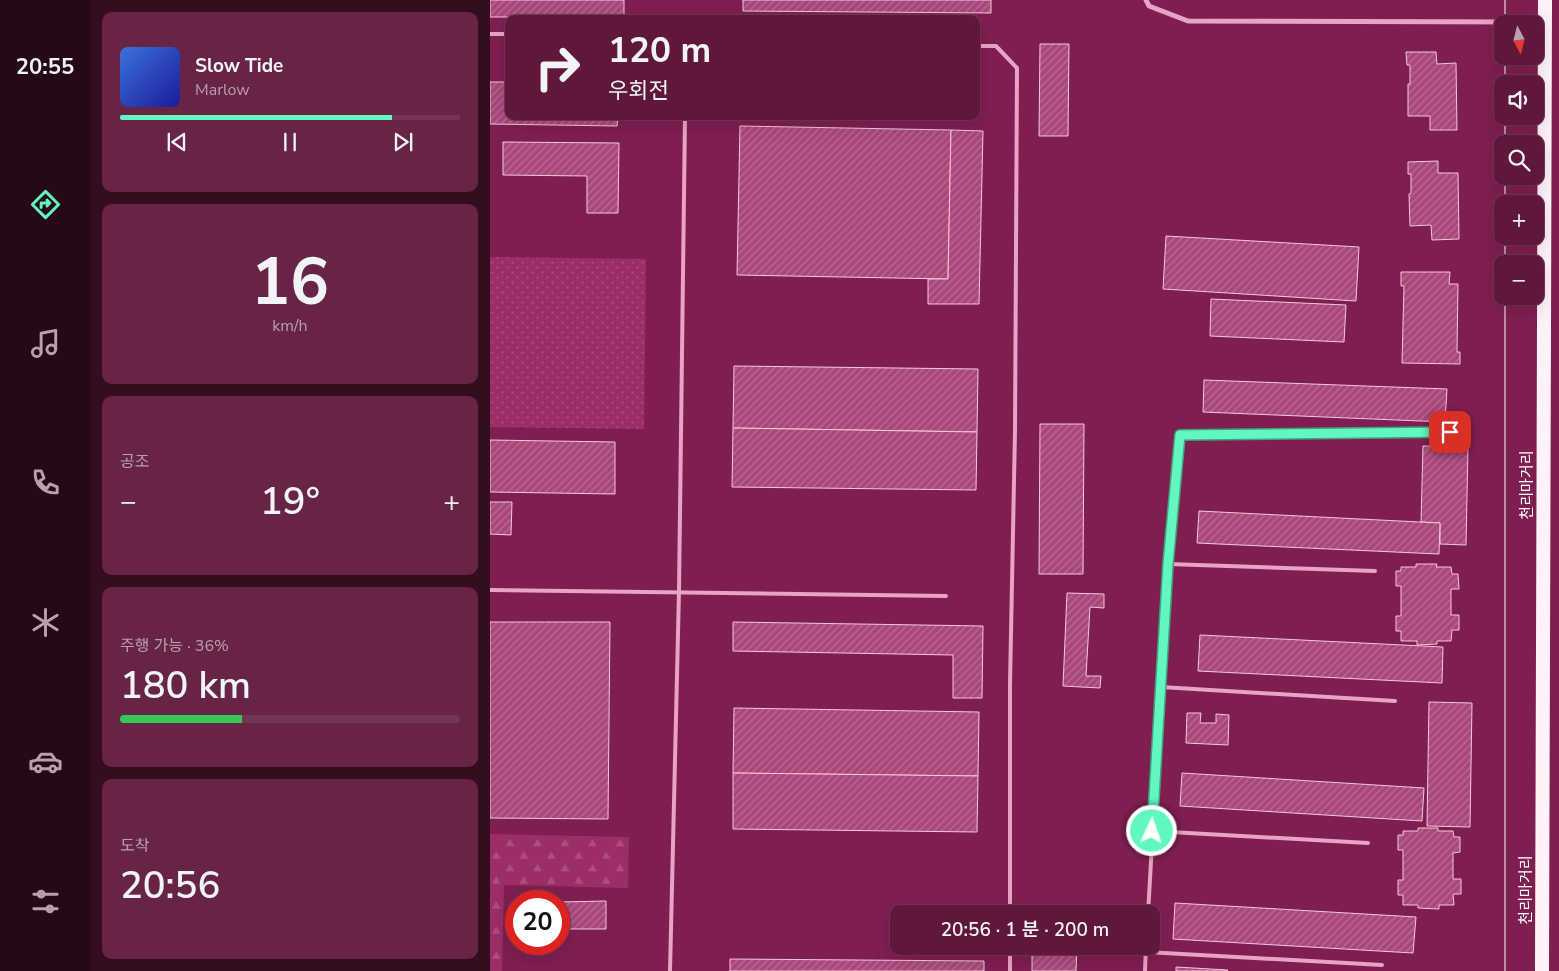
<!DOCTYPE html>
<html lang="ko">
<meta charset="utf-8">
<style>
body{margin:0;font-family:"Nunito Sans","Noto Sans KR",sans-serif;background:#682447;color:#f1f3f6;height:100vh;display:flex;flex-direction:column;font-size:19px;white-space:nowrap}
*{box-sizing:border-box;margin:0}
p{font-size:16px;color:#ba9faf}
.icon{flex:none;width:28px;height:28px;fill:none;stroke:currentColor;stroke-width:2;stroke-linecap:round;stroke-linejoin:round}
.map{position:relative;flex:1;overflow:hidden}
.details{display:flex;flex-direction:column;gap:12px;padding:12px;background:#340d21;width:400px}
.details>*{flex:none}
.top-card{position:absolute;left:15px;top:15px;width:475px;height:105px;border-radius:10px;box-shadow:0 5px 20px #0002,0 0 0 1px #733656;background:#5f173c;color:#f1f3f6;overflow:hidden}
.needle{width:32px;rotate:173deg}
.fabs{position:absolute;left:1004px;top:15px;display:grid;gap:10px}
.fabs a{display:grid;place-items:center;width:50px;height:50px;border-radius:10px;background:#5f173c;box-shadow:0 5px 20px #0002,0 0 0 1px #733656;font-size:25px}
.speed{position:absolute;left:15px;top:890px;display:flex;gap:10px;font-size:25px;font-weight:700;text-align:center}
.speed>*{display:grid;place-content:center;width:65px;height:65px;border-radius:50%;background:#5f173c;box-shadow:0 5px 20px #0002,0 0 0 1px #733656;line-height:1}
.speed .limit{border:8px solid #d22;background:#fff;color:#111}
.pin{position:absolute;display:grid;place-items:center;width:42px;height:42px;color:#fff;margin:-21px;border-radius:10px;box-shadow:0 2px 8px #0006}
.me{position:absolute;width:55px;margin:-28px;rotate:3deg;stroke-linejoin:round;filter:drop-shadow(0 0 4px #0008)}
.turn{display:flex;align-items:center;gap:18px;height:105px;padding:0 20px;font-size:22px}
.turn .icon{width:65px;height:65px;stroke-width:2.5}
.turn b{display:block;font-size:35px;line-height:42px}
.big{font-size:38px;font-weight:600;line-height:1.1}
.details .card{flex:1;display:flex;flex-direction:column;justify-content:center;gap:8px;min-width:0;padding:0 18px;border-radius:10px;background:#682447}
.details .dial{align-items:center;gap:0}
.dial b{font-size:65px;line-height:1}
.song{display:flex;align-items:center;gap:15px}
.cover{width:60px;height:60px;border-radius:8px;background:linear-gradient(135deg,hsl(220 70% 55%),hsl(240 70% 35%))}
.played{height:5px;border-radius:2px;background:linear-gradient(90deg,#62f7c1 80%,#733656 80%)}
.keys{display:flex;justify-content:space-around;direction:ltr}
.heat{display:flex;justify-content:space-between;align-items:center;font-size:28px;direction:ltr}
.charge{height:8px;border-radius:4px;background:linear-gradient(90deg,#34c759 36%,#733656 0)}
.trip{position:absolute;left:400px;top:905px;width:270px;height:50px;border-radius:10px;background:#5f173c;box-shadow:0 5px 20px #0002,0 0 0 1px #733656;font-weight:600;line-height:50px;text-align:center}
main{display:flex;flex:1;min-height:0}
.menu{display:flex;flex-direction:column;width:90px;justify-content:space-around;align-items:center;background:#260918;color:#ba9faf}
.menu .icon{width:35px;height:35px}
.menu .on{color:#62f7c1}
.menu b{font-size:22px;color:#f1f3f6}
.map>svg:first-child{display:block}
.green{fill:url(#green-dots)}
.forest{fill:url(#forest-firs)}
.building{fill:url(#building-hatch);stroke:#f6c7e0}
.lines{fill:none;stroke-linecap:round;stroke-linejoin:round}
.service{stroke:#e8a3c7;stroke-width:4}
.minor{stroke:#e8a3c7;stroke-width:5}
.trunk{stroke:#fef2f8;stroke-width:14}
.tram{stroke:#fff;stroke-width:1}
.route-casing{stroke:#40a17d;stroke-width:12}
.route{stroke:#62f7c1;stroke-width:9}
.labels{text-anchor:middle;stroke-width:5;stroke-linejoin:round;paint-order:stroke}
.street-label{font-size:15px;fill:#fff;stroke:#7f1f50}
</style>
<main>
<nav class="menu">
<b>20:55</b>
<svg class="icon on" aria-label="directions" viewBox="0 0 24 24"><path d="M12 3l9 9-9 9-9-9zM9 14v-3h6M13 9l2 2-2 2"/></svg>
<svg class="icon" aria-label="music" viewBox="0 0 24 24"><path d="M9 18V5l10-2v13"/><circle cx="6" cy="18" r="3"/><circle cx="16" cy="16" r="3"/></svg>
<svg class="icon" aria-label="phone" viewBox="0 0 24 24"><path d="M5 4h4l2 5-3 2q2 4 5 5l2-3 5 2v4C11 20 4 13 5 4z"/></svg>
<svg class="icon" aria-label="climate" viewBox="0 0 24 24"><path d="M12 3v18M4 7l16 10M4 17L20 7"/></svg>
<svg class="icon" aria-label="car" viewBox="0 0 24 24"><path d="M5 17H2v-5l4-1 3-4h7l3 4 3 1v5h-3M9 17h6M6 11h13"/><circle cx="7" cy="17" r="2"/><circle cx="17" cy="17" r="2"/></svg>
<svg class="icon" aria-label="filters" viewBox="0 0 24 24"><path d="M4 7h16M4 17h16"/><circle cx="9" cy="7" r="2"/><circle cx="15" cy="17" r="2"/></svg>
</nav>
<section class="details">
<div class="card">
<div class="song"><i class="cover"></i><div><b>Slow Tide</b><p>Marlow</p></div></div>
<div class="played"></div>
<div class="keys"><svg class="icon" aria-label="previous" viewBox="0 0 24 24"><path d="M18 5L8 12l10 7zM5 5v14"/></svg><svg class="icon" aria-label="pause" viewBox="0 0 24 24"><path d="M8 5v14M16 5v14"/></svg><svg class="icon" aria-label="next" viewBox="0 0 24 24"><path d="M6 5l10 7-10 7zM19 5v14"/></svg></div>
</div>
<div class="card dial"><b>16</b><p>km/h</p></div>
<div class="card"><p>공조</p>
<div class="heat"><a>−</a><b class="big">19°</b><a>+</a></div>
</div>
<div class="card"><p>주행 가능 · 36%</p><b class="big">180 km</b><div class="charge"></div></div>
<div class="card"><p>도착</p><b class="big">20:56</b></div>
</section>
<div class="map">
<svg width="1069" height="971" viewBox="0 0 1069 971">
<defs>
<pattern id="green-dots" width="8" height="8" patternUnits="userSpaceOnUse" patternTransform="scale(1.25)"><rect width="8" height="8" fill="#9c2e67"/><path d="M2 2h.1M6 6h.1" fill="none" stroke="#ab4d7e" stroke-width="1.8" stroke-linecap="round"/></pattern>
<pattern id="forest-firs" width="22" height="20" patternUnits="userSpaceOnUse" patternTransform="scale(1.25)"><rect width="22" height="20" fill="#9c2e67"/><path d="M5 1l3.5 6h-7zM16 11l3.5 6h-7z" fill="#ab4d7e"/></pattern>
<pattern id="building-hatch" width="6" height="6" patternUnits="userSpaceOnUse" patternTransform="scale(1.25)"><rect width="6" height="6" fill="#a94779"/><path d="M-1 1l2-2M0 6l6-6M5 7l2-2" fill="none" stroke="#ba6c94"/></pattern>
</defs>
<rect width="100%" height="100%" fill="#7f1f50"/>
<path class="green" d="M0,257L156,259L154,429L0,427Z"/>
<path class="forest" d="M0,834L139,837L138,888L14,885L12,971H0Z"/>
<g class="building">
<path d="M0,0H134V19H102V17H0Z"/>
<path d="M253,0H501V13L253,11Z"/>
<path d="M550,44H579L578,136H549Z"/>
<path d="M916,52H946L947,64L966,63L967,130H940V116H918V84H920V65H917Z"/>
<path d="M0,82H19V116H128L127,126L0,124Z"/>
<path d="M250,126L461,130L458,279L247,275Z"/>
<path d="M461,130L493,131L489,304H438V279H458Z"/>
<path d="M13,142L129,143L128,213H97V176L13,175Z"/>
<path d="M948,161V173H968L969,239L942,240L941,225L920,226L919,194L921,193V174H918V162Z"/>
<path d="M676,236L869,247L866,301L673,289Z"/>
<path d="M911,272H960L959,284H968L967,352H970V364L912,363L914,286H911Z"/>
<path d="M721,299L856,305L854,342L720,336Z"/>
<path d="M244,366L488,369L487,432L243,428Z"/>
<path d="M714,380L957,389L955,422L713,412Z"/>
<path d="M550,424H594L593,574H549Z"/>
<path d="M243,428L487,432L486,490L242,487Z"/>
<path d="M0,440L125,442V494L0,492Z"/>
<path d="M933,446L978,447L976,545L950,544V523L931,522Z"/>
<path d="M0,502H22L21,535L0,534Z"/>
<path d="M709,511L950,523L949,554L707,543Z"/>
<path d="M926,564H947L946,567H961L962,574H968L969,589H961V615H969V630H962L961,641H947V644L927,645V641H911V631H906V616H911V586H906V571H911V567H926Z"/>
<path d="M577,593L614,594V608L600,607L596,676H611L610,688L573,686Z"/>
<path d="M0,622H120L118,819L0,818Z"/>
<path d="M243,622L493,626L492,698H463V655L243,651Z"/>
<path d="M710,635L953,647L952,683L708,671Z"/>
<path d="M939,702L982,703L980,827L937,826Z"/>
<path d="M244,708L489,712L488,776L243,773Z"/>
<path d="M697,713H711L710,723H726V714L739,715L738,745L696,743Z"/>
<path d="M243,773L488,776L487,832L243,829Z"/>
<path d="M692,773L934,788L932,821L690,806Z"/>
<path d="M928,828H948V831H963L964,837H970V852L963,853V879H971V894H963L964,905H949V909L928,908V905H913V895H908V880H913V850H908V835H913V831H928Z"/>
<path d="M116,901V929H69V902Z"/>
<path d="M685,903L926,917L923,953L683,939Z"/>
<path d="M542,946H587L586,971H542Z"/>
<path d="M240,959L494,961V971H240Z"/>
<path d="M686,967L738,970L737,971H686Z"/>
</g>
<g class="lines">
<g class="service">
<path d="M0,34H19"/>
<path d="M486,46H506L527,68L525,430L520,684V914"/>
<path d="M678,564L885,571"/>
<path d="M0,590L456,596"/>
<path d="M671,687L905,701"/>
<path d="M663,831L878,843"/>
<path d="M658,914L678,564L691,435L979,432"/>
<path d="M656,952L892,965"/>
<path d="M180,971L189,591L195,116"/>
<path d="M520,971V946"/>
<path d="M655,971L656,946"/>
</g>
<path class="minor" d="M656,0L659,6L698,21L1054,22"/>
<path class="trunk" d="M1052,971L1055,0"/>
<g class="tram">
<path d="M1015,0V24"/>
<path d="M1015,56V84"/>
<path d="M1015,116V144"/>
<path d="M1015,176V204"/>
<path d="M1015,236V264"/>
<path d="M1015,971V296"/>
</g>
</g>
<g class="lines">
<defs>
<path id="route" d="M662,831L678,564L690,435L960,432"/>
</defs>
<use href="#route" class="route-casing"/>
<use href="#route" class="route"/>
</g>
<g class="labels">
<g class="street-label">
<text transform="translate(1037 485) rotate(-90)" y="5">천리마거리</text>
<text transform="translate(1036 890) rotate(-90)" y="5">천리마거리</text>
</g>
</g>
</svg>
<div class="fabs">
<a><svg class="needle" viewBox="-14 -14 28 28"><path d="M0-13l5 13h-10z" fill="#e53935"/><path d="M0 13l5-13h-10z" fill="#ba9faf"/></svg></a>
<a><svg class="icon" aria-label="sound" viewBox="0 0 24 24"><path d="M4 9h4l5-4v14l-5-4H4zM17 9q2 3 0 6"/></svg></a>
<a><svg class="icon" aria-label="search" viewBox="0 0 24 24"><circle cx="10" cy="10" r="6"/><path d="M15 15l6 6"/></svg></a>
<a>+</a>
<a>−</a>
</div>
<div class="speed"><div class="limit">20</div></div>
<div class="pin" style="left:960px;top:432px;background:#d93025"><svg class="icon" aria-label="arrive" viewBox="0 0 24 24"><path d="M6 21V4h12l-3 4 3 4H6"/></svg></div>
<svg class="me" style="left:662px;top:831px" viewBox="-20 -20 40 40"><circle r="17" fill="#62f7c1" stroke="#fff" stroke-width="3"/><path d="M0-11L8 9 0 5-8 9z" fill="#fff"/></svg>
<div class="trip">20:56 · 1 분 · 200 m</div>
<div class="top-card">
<div class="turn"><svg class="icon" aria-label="right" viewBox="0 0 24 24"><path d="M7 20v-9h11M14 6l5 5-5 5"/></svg><div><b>120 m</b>우회전</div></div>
</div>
</div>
</main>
